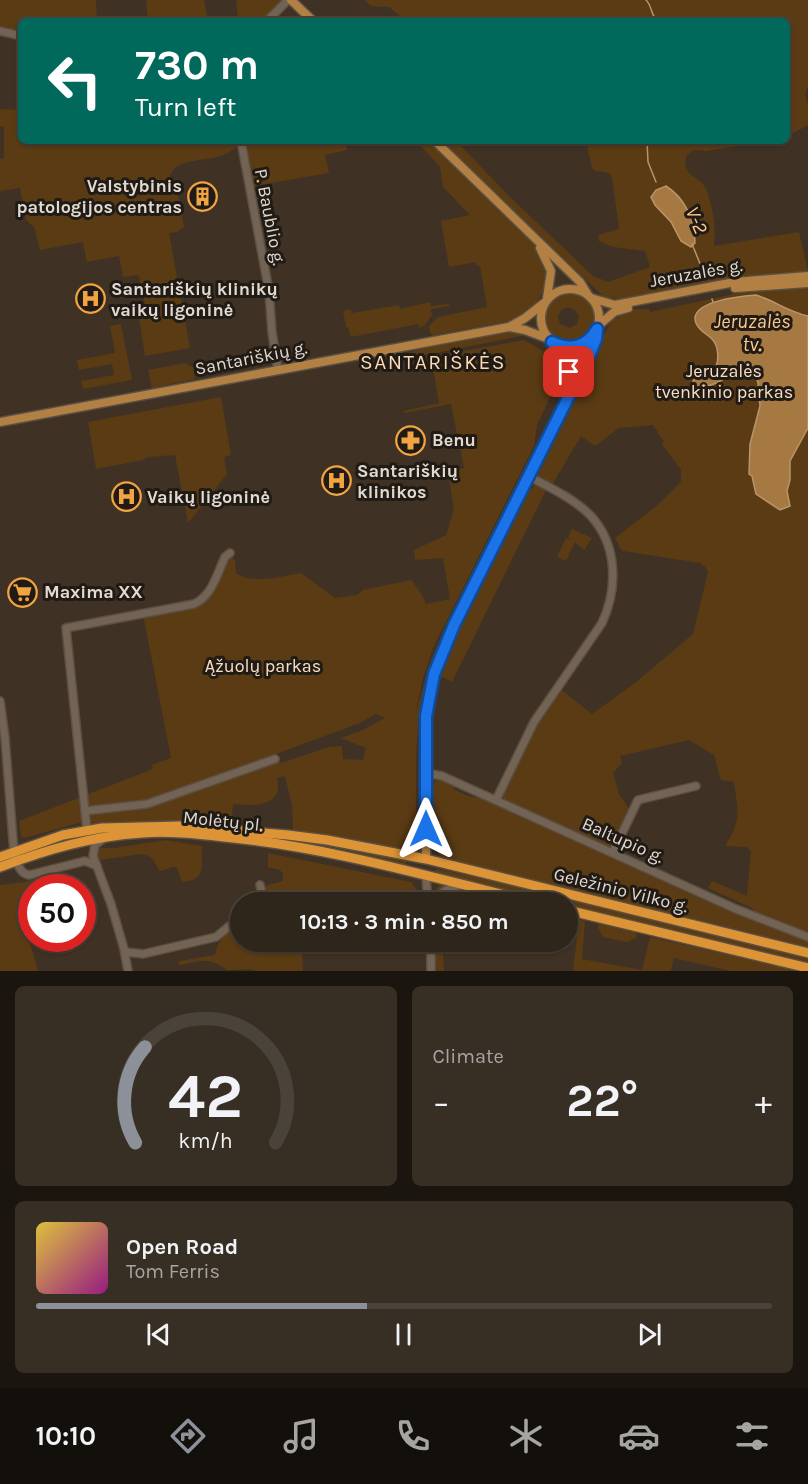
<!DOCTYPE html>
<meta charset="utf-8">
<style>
body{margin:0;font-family:Karla,sans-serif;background:#372e24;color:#f1f3f6;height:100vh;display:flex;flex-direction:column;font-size:22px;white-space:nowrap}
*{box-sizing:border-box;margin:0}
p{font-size:20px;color:#a7a5a3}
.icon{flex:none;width:33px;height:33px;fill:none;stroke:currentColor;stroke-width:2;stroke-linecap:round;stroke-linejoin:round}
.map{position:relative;height:971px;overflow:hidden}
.sheet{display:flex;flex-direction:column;gap:15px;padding:15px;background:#1a150f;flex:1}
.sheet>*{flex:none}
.guide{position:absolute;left:18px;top:18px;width:772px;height:126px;border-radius:9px;box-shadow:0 2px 4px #0004,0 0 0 2px #4a433a;background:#00695c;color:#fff;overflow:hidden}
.speed{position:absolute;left:18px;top:874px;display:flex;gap:12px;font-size:30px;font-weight:700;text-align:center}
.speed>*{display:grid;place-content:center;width:78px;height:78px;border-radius:50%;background:#2f261b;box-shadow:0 2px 4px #0004,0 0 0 2px #4a433a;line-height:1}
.speed .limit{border:9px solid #d22;background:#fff;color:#111}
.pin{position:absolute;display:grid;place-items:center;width:51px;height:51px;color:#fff;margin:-26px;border-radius:12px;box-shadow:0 3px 9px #0006}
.me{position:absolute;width:66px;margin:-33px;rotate:0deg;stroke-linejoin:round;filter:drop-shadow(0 0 4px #0008)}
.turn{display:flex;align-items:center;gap:21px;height:126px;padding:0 18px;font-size:27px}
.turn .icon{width:78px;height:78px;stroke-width:2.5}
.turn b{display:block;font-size:42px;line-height:51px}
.big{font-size:45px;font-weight:700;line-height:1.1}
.sheet .widget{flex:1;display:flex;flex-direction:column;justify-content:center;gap:9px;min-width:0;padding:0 21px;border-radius:9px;background:#372e24}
.sheet .dial{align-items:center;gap:0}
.dial svg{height:156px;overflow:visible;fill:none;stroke:#4a433a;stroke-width:7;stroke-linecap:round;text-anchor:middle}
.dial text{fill:#f1f3f6;stroke:none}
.song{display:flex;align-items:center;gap:18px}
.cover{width:72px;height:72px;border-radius:9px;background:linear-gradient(135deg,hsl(50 70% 55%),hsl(310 70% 35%))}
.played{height:6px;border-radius:3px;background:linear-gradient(90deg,#8c9099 45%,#4a433a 45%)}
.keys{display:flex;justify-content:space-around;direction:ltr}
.heat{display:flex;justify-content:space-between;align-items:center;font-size:33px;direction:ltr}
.sheet .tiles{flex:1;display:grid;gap:15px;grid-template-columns:1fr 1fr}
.widget:last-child{grid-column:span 2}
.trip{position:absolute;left:230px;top:892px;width:348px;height:60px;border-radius:30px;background:#2f261b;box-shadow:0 2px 4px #0004,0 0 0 2px #4a433a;font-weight:700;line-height:60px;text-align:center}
.menu{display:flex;height:96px;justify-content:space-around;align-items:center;background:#130f0b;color:#a7a5a3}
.menu .icon{width:42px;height:42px}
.menu .selected{color:#8c9099}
.menu b{font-size:27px;color:#f1f3f6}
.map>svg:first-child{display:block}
.green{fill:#5a3b14;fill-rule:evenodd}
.water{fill:#a67842;stroke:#b8956d;stroke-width:1.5}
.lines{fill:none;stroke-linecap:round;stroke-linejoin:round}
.stream{stroke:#b8956d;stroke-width:1.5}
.minor-casing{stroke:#5a4f43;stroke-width:10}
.major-casing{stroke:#5a4f43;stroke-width:11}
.highway-casing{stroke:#5a4f43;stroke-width:12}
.minor{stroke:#726354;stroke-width:7}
.major{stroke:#b28043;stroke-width:8}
.highway{stroke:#dc9437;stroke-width:9}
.route-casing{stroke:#114b97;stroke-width:15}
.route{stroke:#1a73e8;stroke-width:10}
.labels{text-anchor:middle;stroke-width:6;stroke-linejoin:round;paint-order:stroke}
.poi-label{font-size:18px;font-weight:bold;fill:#e2d9d1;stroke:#211b15;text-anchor:start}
.street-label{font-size:18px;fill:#e2d9d1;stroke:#211b15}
.park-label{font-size:18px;fill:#f9dec1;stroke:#211b15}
.water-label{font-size:20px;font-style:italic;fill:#fec88d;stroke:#211b15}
.quarter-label{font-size:21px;letter-spacing:1.5px;fill:#fad9b5;stroke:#211b15}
</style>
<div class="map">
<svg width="808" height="971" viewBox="0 0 808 971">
<rect width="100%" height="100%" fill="#3f3224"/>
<g class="green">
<path d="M0,0H96L97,21H21V33L0,29Z"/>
<path d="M146,0H204L208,21H148Z"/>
<path d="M236,0H283L264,21H238Z"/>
<path d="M365,0H808V87L805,94L808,104V125L788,136V21H406L389,7C378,5 372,10 365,0Z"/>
<path d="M0,109L21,110V141H237L238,147C231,151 224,155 217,157C203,161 168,159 170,181C170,186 175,190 177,194C181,203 182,217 184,227L177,232L169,233L190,348L145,356L138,312L146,309L139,277L138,275L123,277L119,256L87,262L83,242L40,250L34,227L26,220L20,188L0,191V159L4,158V127L0,126Z"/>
<path d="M246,141H304L305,146L333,141H345L347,150L325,155L329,173L254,186Z"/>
<path d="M424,141H432L526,234C534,244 545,258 547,271C550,292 530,311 515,320L433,335L430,333L429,326L438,317L487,307L480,266H477L476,262L449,267L441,221L470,215L443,187L440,167L420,145Z"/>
<path d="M441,141H456L510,197L593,276L608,282L650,267L645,251L613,247L599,241L598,236C605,231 613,233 619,228L612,178L609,173L595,171L592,168L586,141H768L706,151L694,150L687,155C680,177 699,174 706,189C713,205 716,229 714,246L799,232L808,272L736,276L622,299L604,297ZM668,186L681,198L690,215L695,236L681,241L671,222L655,205L651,197L653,193Z"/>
<path d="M800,286L808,290V932L757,913L752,908L708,888L712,881L747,896L751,851L746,847L725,846C742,819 738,812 734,782L721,780L714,755L689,740L620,756L622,763L613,773L619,794L629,809L611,847L506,802L503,796L530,737L558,690L563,691L592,714L635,683L693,634L708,572L706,568L700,563L623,551L620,548L615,538L659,504L681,482V470L662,444L664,442L653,425L619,428L595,446L581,436L552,485L536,475V472L591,357L593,358L610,323L613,319L619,317L617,314L635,309H649L650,312L743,292Z"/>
<path d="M565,292C600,290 605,338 573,343C540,348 531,301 565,292ZM568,307L575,310L579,317L577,324L570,328L560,324L558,317L561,310Z"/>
<path d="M430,302L431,306L449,304V306L431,309L432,315L424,326L419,328L418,324L351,337L348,327H346L343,311L350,309L352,313L399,305L400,309Z"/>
<path d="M121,324L132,380L83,389L81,381L114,375L112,364L79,370L77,360L115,353L110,326Z"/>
<path d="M515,331L523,333L521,336L400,360H398L396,356L421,349Z"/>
<path d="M524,340L557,359L560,365L558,380L537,425L534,446L433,648L423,678L415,716L430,662L472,572V576C455,610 436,645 426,682C412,734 417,790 416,843L414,849L400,851L350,839L293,832L292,806L285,776L277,778C278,783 279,788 277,793C271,808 245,805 233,804L231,826L165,821L79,823L24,838L21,836L19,821L153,769L152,765L171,758L144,619L145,616L195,607L229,557L235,560L236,573C252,585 282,576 301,573L335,598L357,595L363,590L411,580L421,593L426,604L450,599L443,558L415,560L414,550L446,535L454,510L448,471L464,468L451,404L404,413V411L439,403L431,357ZM376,714L385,718L363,730L341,738L366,748L363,760L343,759L342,746L329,747L281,763L276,754L360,723Z"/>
<path d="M185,363L194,368L195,379L152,388L148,370Z"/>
<path d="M221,397L231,455L224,457L227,474L188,523L175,455L148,457L143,460L96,469L88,422Z"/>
<path d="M535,484L546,490L452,682L440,676L446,656L528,488L532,489Z"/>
<path d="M572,529L592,538L584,550L575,542L566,561L557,557L566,538L571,540L568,537Z"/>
<path d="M443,779L455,787L453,789L468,796L485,799L808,940V949L441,857L437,852V844L432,846L433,785L435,781Z"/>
<path d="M276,839L351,848L407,860L406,865L338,848Z"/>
<path d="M166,840L202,846C201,866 207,880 182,882L177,868L173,867L160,871L151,857L142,854L99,860L95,854L97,848H114Z"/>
<path d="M268,853L411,882L416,889L415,903H266L262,889L265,886L283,881V874L280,870L268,867Z"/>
<path d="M437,869L536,890L808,956V965L567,906V903H553L436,875L435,871Z"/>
<path d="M45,876L50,877L55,888H32L30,943L38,971H0V885L25,882Z"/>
<path d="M445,884L490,895L514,903H492L442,889L439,891V903H435L436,889L440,885Z"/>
<path d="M567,917L585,921L582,959L642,970L650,937L801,971H731L674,958L671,971H573L578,927L567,924Z"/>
<path d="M602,923L636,931V938L627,942L603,937L598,928L599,924Z"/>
<path d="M240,925V942H412L386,949C363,937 334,947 309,948L304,950L302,954L303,971H256L251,969L227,970C209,957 201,961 180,965L178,963L179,961L215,955C217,942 227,929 240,925Z"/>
<path d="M434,942H440L443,954L444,971H434Z"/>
</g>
<g class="water">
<path d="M666,186C685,198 695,220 695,243L691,247L681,241L671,222L655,205L651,197L656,190Z"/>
<path d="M756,295C775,301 789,312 808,316V428L790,461V480L787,491L790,506L780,510L756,494L752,476L749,474L750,444L760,406L758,383L755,372L739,370C726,377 711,390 695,386L693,381L696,377C701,375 708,373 713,370C720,364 719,346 712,339C707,334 699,331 696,323C687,301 743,296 756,295Z"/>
</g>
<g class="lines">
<g class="stream">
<path d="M646,0C653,7 650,15 658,21"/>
<path d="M647,141L648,162L656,182"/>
<path d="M692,244L701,266"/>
<path d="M712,299L713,302"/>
</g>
<defs>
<g id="minor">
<path d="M267,21L288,0"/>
<path d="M0,31L21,36"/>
<path d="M241,141L269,291L272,332L278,370"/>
<path d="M0,701L5,738L14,852C17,861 18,873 29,875L85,861L97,866"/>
<path d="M426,773L442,776L736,909L808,937"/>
<path d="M496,800L534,722L602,623C618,588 618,545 590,515C573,498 549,487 528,476"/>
<path d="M85,811L147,804L275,759"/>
<path d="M87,830L66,628L194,604C212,596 217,574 225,557L230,553"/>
<path d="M103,839L95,845L93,856L111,904L124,949L128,971"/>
<path d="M613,852L638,800L696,786"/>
<path d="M426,876L428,903"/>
<path d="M260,885L264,903"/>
<path d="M438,903C441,889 449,888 462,885"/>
<path d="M431,942V971"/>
<path d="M125,952L143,954L216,937L233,923L240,920"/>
</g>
<g id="major">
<path d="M291,0L313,21"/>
<path d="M435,141L580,282L588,295"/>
<path d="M540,248L551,271L547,298"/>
<path d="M735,288L808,283"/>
<circle cx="570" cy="318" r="29"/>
<path d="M591,298L615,305L735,282L808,276"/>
<path d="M598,326L614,312L628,308"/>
<path d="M510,327L525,330L549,339"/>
<path d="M554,344C571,365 569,374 565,399"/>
<path d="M0,422L509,327L525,318L544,303"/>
<path d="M426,859L427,703L434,674L452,630L595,344L597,329"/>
</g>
<g id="highway">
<path d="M0,857L63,835L102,828L180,826L288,835L327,840L426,859L808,953"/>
<path d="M0,867C46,850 92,836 142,833C169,831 197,834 224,837C330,847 433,878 537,903"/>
<path d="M567,910L808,968"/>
</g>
</defs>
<use href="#minor" class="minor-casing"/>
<use href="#major" class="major-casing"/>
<use href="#highway" class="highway-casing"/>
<use href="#minor" class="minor"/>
<use href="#major" class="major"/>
<use href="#highway" class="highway"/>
</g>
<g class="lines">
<defs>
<path id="route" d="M426,829V716L434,674L454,625L590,354L596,339L597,329C587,347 570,351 552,342L566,360L569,372"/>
</defs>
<use href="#route" class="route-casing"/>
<use href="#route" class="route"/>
</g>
<defs>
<symbol id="building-ring" viewBox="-11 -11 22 22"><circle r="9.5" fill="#211b15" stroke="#f3a442" stroke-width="1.5"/><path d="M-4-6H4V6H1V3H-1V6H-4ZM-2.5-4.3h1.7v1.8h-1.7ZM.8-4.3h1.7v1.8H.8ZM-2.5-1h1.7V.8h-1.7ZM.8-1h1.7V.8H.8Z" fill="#f3a442"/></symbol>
<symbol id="hospital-ring" viewBox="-11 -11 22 22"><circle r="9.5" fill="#211b15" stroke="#f3a442" stroke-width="1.5"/><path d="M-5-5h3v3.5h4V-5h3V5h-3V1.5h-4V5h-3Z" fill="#f3a442"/></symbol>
<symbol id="pharmacy-ring" viewBox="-11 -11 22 22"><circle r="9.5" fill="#211b15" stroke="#f3a442" stroke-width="1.5"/><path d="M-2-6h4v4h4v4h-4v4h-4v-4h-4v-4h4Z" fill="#f3a442"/></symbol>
<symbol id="supermarket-ring" viewBox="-11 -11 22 22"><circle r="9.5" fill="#211b15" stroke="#f3a442" stroke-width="1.5"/><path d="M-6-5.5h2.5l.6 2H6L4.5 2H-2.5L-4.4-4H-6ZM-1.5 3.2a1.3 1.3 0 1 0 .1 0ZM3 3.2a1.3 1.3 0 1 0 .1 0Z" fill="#f3a442"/></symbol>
</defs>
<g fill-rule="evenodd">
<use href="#building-ring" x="186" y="180" width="33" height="33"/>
<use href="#hospital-ring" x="74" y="282" width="33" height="33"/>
<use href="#pharmacy-ring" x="394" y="424" width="33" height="33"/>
<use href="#hospital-ring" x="320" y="464" width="33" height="33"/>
<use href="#hospital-ring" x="110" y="480" width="33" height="33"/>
<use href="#supermarket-ring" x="6" y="576" width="33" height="33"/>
</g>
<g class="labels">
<g class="poi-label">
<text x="182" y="192" text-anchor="end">Valstybinis<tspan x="182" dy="21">patologijos centras</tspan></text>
<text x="111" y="295">Santariškių klinikų<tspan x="111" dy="21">vaikų ligoninė</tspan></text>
<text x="432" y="446">Benu</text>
<text x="357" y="477">Santariškių<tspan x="357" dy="21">klinikos</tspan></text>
<text x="147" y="503">Vaikų ligoninė</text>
<text x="44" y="598">Maxima XX</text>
</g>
<g class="street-label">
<text transform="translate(270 217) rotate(79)" y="6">P. Baublio g.</text>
<text transform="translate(696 273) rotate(-10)" y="6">Jeruzalės g.</text>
<text transform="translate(251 358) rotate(-11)" y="6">Santariškių g.</text>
<text transform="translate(223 821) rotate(6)" y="6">Molėtų pl.</text>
<text transform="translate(623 840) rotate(24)" y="6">Baltupio g.</text>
<text transform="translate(621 890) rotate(14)" y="6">Geležinio Vilko g.</text>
</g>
<g class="park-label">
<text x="724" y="377">Jeruzalės<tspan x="724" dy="21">tvenkinio parkas</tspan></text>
<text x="263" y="672">Ąžuolų parkas</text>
</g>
<g class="water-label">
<text transform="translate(697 220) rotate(67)" y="7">V-2</text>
<text x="752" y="328">Jeruzalės<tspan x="752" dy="23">tv.</tspan></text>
</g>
<g class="quarter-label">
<text x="433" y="369">SANTARIŠKĖS</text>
</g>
</g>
</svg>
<div class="speed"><div class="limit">50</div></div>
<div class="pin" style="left:569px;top:372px;background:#d93025"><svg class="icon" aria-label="arrive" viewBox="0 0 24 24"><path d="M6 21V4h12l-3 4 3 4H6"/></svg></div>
<svg class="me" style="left:426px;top:829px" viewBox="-20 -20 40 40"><path d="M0-17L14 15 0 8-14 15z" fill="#1a73e8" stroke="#fff" stroke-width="4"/></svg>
<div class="trip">10:13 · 3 min · 850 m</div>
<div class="guide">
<div class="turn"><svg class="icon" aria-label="left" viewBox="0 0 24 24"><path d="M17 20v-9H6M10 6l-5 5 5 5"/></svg><div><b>730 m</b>Turn left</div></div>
</div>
</div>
<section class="sheet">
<div class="tiles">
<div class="widget dial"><svg viewBox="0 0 100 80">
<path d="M14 69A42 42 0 1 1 86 69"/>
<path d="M14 69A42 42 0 0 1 19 20" stroke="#8c9099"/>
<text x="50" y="56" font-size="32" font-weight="700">42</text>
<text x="50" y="72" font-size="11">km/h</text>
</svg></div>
<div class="widget"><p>Climate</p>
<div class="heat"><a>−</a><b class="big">22°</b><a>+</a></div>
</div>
<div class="widget">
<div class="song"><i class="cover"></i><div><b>Open Road</b><p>Tom Ferris</p></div></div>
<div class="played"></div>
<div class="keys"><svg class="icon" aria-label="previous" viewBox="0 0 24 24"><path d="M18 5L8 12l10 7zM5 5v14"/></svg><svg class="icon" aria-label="pause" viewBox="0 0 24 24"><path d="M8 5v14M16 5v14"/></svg><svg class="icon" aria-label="next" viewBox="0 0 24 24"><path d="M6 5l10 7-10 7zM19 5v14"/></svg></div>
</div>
</div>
</section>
<nav class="menu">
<b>10:10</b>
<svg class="icon selected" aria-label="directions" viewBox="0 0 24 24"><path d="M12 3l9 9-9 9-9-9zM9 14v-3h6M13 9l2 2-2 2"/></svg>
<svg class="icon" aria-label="music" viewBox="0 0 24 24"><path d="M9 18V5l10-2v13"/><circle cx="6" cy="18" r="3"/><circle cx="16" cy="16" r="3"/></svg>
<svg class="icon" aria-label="phone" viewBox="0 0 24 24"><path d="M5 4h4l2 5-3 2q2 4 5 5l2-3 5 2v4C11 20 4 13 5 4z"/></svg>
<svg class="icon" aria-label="climate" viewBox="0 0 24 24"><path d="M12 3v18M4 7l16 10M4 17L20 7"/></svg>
<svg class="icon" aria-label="car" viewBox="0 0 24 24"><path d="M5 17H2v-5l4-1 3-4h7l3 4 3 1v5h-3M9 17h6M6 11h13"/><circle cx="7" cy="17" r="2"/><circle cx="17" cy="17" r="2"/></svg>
<svg class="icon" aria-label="filters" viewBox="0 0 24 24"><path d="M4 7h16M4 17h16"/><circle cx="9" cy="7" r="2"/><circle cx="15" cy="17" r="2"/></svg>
</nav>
